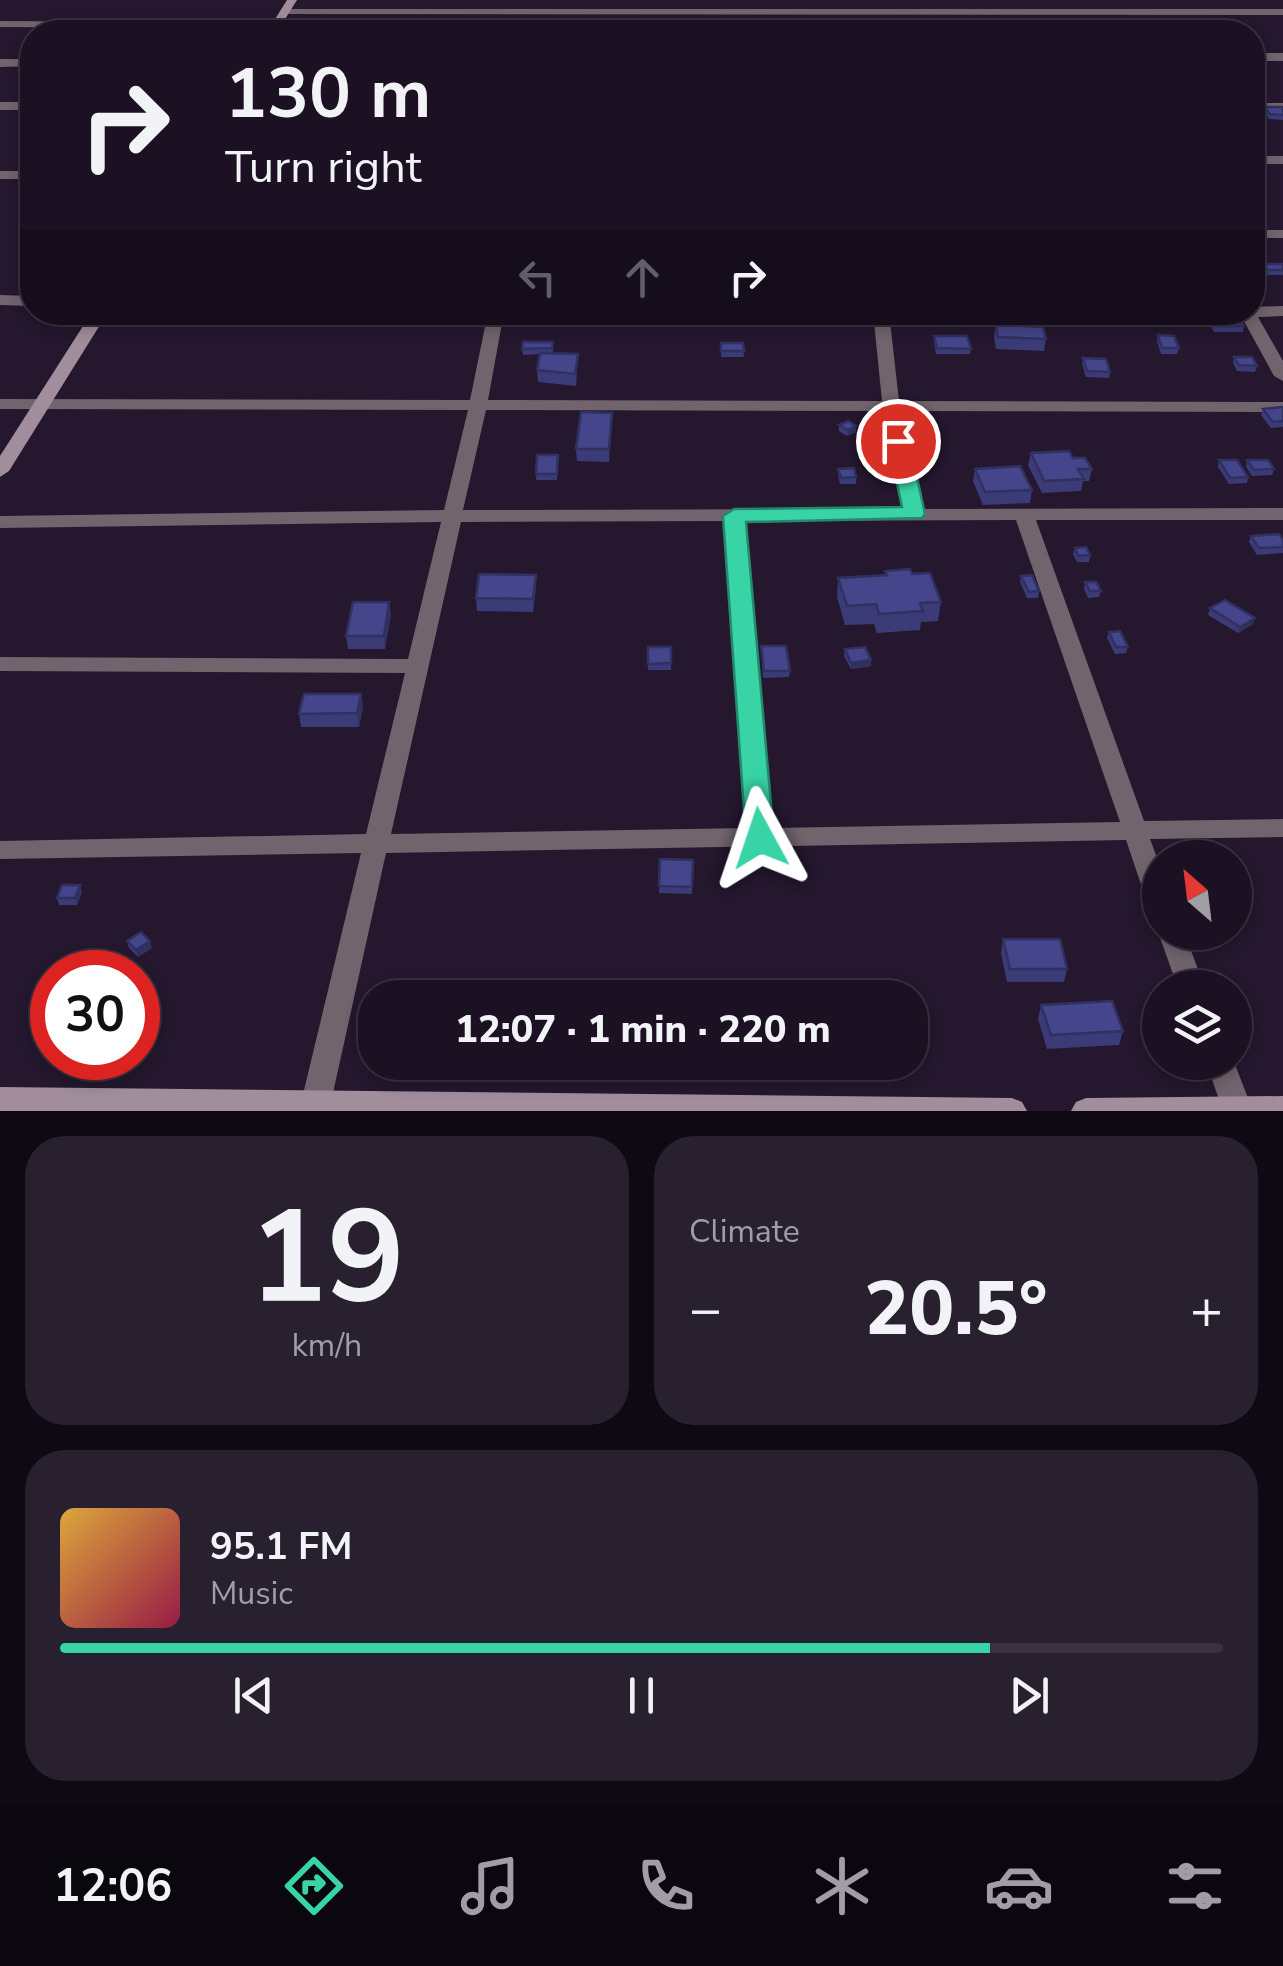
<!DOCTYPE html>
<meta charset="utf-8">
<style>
body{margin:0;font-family:"Nunito Sans",sans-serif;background:#281f2f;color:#f1f3f6;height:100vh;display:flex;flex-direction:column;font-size:38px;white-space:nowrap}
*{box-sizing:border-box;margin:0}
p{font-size:32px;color:#a09da5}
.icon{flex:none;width:55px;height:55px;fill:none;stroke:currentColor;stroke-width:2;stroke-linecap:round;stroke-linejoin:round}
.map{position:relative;height:1111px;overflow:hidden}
.side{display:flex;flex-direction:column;gap:25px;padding:25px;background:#0f0913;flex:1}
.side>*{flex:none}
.banner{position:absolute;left:20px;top:20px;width:1245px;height:305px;border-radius:40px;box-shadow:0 5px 15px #0003,0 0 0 2px #393140;background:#1b1122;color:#f1f3f6;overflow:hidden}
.needle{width:65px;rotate:332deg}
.buttons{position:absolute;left:1142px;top:840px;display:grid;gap:20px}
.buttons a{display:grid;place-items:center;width:110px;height:110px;border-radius:50%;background:#1b1122;box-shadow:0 5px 15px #0003,0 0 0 2px #393140;font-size:50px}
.speed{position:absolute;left:30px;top:950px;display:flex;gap:20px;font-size:50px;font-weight:700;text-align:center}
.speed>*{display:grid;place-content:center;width:130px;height:130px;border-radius:50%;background:#1b1122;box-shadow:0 5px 15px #0003,0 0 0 2px #393140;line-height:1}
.speed .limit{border:15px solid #d22;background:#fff;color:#111}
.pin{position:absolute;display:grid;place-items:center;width:85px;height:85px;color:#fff;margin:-42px;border:5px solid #fff;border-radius:50%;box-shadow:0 2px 10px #0007}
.me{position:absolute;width:110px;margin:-55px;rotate:355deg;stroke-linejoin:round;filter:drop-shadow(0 0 8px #0008)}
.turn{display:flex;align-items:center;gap:35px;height:210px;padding:0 40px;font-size:45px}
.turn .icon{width:130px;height:130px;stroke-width:2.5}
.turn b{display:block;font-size:70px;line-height:85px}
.lanes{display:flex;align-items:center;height:95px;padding:0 40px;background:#0003;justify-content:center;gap:50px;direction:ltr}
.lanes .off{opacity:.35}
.big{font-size:75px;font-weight:800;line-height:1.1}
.side .tile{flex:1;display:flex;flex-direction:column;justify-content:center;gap:15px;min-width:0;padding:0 35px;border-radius:40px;background:#281f2f}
.side .dial{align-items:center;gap:0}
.dial b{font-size:130px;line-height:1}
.song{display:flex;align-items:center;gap:30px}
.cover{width:120px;height:120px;border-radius:15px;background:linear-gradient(135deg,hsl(40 70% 55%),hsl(340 70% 35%))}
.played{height:10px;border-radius:5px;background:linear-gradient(90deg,#38d4a6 80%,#393140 80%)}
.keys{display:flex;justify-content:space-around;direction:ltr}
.heat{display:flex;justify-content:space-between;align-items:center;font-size:55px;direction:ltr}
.side .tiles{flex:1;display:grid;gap:25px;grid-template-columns:1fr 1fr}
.tile:last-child{grid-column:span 2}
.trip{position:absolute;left:358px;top:980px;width:570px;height:100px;border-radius:40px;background:#1b1122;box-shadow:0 5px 15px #0003,0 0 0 2px #393140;font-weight:800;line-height:100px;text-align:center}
.menu{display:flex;height:160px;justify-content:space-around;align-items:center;background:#0b070e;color:#a09da5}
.menu .icon{width:70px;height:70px}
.menu .current{color:#38d4a6}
.menu b{font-size:45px;color:#f1f3f6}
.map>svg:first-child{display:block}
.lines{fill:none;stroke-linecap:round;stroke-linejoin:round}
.street{fill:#71646d;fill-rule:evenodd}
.secondary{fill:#a18d9b;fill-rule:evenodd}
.wall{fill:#3b3b78}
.shaded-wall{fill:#303061}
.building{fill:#45458b;stroke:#303061;stroke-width:2.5}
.route{fill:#38d4a6;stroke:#248a6c;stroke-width:2.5}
</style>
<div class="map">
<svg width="1283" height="1111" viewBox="0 0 1283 1111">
<rect width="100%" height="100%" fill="#24172e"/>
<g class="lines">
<g class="street">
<path d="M285,9H1283V15L281,14L279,12Z"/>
<path d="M0,21L276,23L282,26L276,29L0,27Z"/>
<rect x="1252" y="53" width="31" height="8"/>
<path d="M0,59H32V66L0,67Z"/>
<rect x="0" y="102" width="32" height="8"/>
<rect x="1252" y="103" width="31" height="8"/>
<rect x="1252" y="156" width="31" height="8"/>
<rect x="0" y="171" width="32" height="8"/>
<rect x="1252" y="230" width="31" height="8"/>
<path d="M0,295L32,296V306L0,305Z"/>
<path d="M1283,306V316L1258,317L1283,361V381L1274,376L1239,312H1252V307Z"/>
<path d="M488,312H504L488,400L882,401L873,312H889L899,401L1283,402V412L901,411L923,509L1283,508V520H1036L1144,821L1283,819V837L1150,839L1160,866V912L1151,909L1147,902L1126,840L386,853L329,1111H299L361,853L0,859V841L366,834L405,673L0,671V657L408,659L441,522L0,528V516L444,510L468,410L0,409V399L470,400ZM486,410L884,411L903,509L463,510ZM1016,520L1120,822L771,828L744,521ZM725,521L747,828L391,834L461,522Z"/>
<path d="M1160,928V932H1184L1205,988H1178L1158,932Z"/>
<path d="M1206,1062H1234L1253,1111H1223Z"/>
</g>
<g class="secondary">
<path d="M287,0H297L277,32H267Z"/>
<path d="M92,312H108L9,471L0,477V456Z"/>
<path d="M0,1087L1012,1098L1022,1102L1027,1111H0Z"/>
<path d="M1283,1096V1111H1071L1076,1102L1086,1098Z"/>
</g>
</g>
<g class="wall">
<path d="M678,22L679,32H657V23Z"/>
<path d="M1265,107H1283V120L1269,119L1264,112Z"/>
<path d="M1252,265L1283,266V275H1255L1252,272Z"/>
<path d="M1210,314L1244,326L1243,332H1214L1208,320Z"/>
<path d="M1003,321L1023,326L1046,339L1044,351L996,349L994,337L996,325H1002Z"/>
<path d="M1158,335L1179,348L1177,354H1161L1157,341Z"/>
<path d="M934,336L971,349L970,354H936L934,342Z"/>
<path d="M553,342V353L578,354L576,386L538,382L537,370L540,354L523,355L522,349Z"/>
<path d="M721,343H743L744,357H721Z"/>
<path d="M1234,357L1257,366L1255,372L1237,371L1233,363Z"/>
<path d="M1083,358L1110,372L1109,378L1086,377L1082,364Z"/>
<path d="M1283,407V427L1271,428L1261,415L1263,409Z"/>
<path d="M612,413L609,462L577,461L576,449Z"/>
<path d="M839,425L856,432L847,436L839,431Z"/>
<path d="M907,431L924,440L923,446H908Z"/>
<path d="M1031,453L1073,458L1092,469L1089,481H1083L1081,491L1042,493L1028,465Z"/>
<path d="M537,455H558L557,480H536Z"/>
<path d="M1219,460L1248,477L1247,483L1229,484L1218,467Z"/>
<path d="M1247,460L1274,469L1272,475L1252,476L1246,467Z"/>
<path d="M838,469L856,477V484H840L838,475Z"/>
<path d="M975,469L1032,490L1030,503L983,505L973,481Z"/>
<path d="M1251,536L1283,540V553L1257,555L1249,542Z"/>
<path d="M1075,548L1090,555L1089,562H1077L1073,554Z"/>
<path d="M885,571L912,574L941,602L938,621L921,622L920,630L877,633L874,624L845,625L837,597L838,578L885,575Z"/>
<path d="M536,575V588L533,612L477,611L476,598Z"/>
<path d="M1021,576L1039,591L1038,598H1027L1020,582Z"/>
<path d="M1085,582L1101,591L1099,597L1088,598L1084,589Z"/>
<path d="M389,602L391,615L385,649H348L346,636Z"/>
<path d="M1210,608L1253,624L1238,633L1208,615Z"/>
<path d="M1109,632L1128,647L1126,653L1115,654L1107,638Z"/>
<path d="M761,646L790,671L789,677L763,678Z"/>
<rect x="648" y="647" width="23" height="23"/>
<path d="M845,649L871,660V666L851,669L844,656Z"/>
<path d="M361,694L363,707L359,727H301L299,714Z"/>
<path d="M660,859L693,860L692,894L659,893Z"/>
<path d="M82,892L77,905H59L57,898Z"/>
<path d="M1003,939L1067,969L1064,982H1007L1001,953Z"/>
<path d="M127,941L152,948L138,957L129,948Z"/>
<path d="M1041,1005L1123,1031L1119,1045L1047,1049L1038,1019Z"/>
</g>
<g class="shaded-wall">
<path d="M856,426V432L847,436L848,430Z"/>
<path d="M536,575V588L533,612V599Z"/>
<path d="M389,602L391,615L385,649L384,636Z"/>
<path d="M1255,618L1253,624L1238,633L1240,627Z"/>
<path d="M871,660V666L851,669V663Z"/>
<path d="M361,694L363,707L359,727L357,713Z"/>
<path d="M80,885L82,892L77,905L75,898Z"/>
<path d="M150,941L152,948L138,957L136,950Z"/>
</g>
<g class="building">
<path d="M678,22L679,28L658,29L657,23Z"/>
<path d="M1265,107H1283V115L1270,114Z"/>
<path d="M1253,264H1282L1283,270H1256Z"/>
<path d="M1210,314H1238L1244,326H1216Z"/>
<path d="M1003,321H1021L1023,326L1043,327L1046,339L998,337L996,325H1004Z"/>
<path d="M1158,335L1174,336L1179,348H1162Z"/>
<path d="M934,336H967L971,349L937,348Z"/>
<path d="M523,342H553L552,348L522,349Z"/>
<path d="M721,343H743L744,351H721Z"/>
<path d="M540,353L578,354L575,374L537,370Z"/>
<path d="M1234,357H1252L1257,366L1239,365Z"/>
<path d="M1083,358L1106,359L1110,372L1087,371Z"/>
<path d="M1283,407V421L1273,422L1263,409Z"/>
<path d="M581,412L612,413L609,449H576Z"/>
<path d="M848,421L856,426L848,430L839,425Z"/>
<path d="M907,431L922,432L924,440H909Z"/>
<path d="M1069,451L1073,458H1085L1092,469H1078L1084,479L1044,481L1031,453Z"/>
<path d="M537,455H558L557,474H536Z"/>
<path d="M1219,460H1237L1248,477L1230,478Z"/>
<path d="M1247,460H1268L1274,469L1254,470Z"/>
<path d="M1020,466L1032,490L985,492L975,469Z"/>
<path d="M854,468L856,477L841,478L838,469Z"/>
<path d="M1279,534L1283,540V547L1259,548L1251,536Z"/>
<path d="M1086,547L1090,555L1078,556L1075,548Z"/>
<path d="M910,569L912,574L930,573L941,602L920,603L923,611L879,614L876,604L847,606L838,578L887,575L885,571Z"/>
<path d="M479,574L536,575L533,599L476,598Z"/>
<path d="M1032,575L1039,591L1029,592L1021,576Z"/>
<path d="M1085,582H1096L1101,591H1090Z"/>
<path d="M1225,600L1255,618L1240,627L1210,608Z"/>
<path d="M353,602H389L384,636H346Z"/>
<path d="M1120,631L1128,647H1116L1109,632Z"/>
<path d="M761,646H786L790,671H764Z"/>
<path d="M648,647H671V663L648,664Z"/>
<path d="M865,647L871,660L851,663L845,649Z"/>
<path d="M304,694H361L357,713L299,714Z"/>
<path d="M660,859L693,860L692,887L659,886Z"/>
<path d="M62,885H80L75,898H57Z"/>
<path d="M141,932L150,941L136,950L127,941Z"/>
<path d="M1003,939H1060L1067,969H1010Z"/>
<path d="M1112,1001L1123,1031L1051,1035L1041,1005Z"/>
</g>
<path class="route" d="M898,435L909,441L925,514L922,518L746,522L774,838L770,846L760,849L750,846L746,838L723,516L734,509L902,507L888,441Z"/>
</svg>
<div class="buttons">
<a><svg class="needle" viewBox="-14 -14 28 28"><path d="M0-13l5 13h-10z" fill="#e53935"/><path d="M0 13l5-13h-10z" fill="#a09da5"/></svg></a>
<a><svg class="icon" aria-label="layers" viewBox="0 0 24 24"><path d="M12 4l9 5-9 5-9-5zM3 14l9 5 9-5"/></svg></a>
</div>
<div class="speed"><div class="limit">30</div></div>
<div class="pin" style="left:898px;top:441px;background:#d93025"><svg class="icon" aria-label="arrive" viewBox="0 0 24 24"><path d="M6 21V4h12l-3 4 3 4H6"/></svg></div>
<svg class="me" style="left:760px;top:838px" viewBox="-20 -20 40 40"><path d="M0-17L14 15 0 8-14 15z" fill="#38d4a6" stroke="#fff" stroke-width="4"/></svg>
<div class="trip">12:07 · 1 min · 220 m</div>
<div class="banner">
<div class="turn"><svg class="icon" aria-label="right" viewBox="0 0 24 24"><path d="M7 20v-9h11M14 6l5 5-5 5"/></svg><div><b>130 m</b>Turn right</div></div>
<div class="lanes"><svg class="icon off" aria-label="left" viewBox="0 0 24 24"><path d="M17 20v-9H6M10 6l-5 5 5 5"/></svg><svg class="icon off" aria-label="ahead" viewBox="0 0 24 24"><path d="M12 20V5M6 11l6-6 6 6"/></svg><svg class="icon" aria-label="right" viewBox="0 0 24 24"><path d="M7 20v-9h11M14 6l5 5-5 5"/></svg></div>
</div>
</div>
<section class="side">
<div class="tiles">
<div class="tile dial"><b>19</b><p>km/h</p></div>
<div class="tile"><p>Climate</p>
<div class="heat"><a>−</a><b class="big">20.5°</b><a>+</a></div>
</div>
<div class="tile">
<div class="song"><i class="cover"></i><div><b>95.1 FM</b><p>Music</p></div></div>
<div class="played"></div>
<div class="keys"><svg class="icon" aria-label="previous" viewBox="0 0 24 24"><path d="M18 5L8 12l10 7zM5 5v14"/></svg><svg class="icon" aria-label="pause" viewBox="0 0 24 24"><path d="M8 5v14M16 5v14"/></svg><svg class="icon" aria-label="next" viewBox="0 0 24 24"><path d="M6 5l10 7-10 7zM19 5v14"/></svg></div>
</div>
</div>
</section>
<nav class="menu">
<b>12:06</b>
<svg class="icon current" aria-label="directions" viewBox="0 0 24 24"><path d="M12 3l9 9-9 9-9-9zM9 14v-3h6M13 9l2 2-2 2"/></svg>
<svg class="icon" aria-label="music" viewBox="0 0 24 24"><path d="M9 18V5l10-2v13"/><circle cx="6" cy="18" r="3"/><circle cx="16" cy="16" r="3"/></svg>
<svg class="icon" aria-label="phone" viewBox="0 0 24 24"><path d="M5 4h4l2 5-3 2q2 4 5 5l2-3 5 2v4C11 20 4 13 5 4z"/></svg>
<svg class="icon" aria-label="climate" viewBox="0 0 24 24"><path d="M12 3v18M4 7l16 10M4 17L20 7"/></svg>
<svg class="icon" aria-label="car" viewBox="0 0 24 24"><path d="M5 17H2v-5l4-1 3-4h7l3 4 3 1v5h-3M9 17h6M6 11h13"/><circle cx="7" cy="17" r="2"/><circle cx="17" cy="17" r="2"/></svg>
<svg class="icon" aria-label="filters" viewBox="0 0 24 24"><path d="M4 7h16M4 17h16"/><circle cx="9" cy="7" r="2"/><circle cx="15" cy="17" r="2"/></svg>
</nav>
